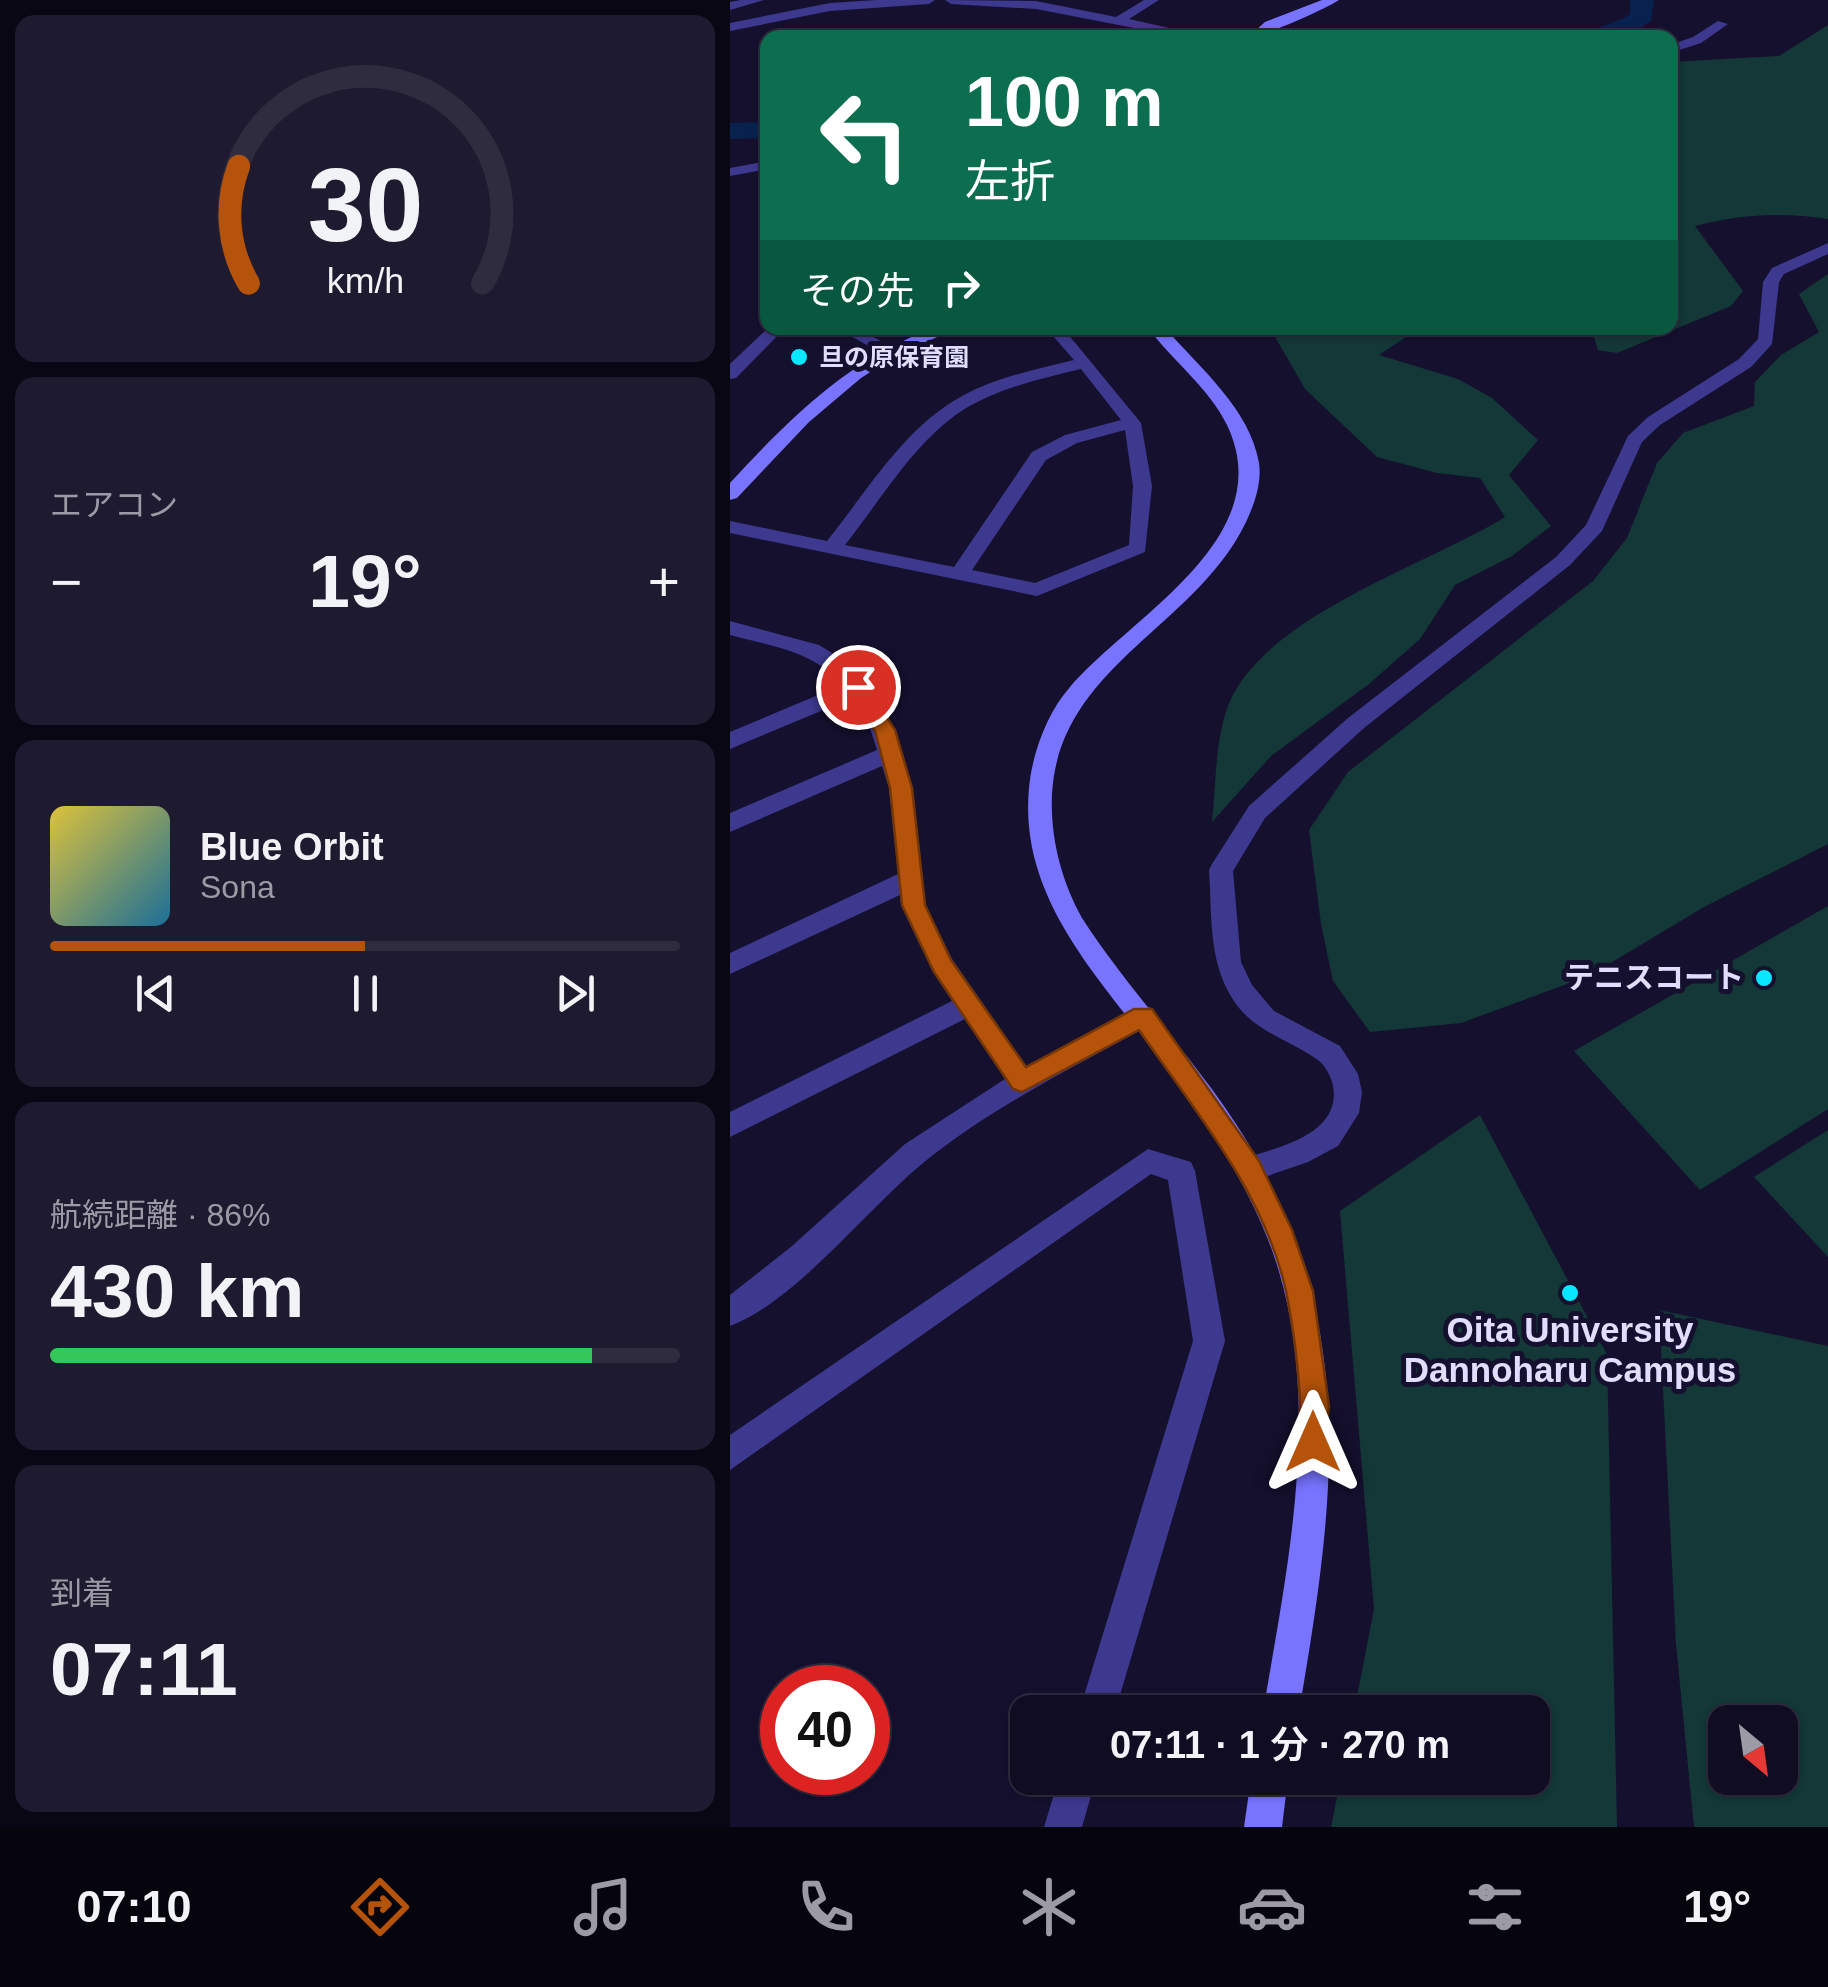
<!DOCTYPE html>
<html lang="ja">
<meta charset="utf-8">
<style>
body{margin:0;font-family:Arial,"Noto Sans JP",sans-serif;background:#1e1a2f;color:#f1f3f6;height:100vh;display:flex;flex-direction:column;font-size:38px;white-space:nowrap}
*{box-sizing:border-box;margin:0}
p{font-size:32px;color:#9c9ba5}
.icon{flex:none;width:55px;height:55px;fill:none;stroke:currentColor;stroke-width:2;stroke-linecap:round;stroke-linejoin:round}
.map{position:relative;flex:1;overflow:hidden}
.side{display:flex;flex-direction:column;gap:15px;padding:15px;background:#090713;width:730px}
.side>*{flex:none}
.hud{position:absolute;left:30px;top:30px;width:918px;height:305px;border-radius:20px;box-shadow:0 2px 8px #0004,0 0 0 2px #302c40;background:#0b6e4f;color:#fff;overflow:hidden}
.needle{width:65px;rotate:151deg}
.fabs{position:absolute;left:978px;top:1705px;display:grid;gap:20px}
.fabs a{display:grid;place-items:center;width:90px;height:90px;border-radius:20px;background:#100c22;box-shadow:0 2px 8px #0004,0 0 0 2px #302c40;font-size:50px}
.speed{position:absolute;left:30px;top:1665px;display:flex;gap:20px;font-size:50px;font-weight:700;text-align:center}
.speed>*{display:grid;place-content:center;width:130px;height:130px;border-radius:50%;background:#100c22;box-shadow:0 2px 8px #0004,0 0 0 2px #302c40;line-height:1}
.speed .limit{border:15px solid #d22;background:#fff;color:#111}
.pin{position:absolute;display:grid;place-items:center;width:85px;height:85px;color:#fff;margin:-42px;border:5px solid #fff;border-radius:50%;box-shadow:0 2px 10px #0007}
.me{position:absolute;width:110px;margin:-55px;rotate:0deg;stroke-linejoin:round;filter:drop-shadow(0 0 8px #0008)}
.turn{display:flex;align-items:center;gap:35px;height:210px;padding:0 40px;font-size:45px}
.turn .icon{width:130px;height:130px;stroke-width:2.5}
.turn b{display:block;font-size:70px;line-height:85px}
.then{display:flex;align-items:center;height:95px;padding:0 40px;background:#0003;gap:20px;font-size:38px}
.big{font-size:75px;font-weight:600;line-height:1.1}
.side .widget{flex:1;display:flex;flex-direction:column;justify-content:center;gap:15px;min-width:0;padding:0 35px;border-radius:20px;background:#1e1a2f}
.side .dial{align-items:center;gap:0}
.dial svg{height:260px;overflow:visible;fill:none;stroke:#302c40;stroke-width:7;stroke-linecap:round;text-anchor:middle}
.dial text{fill:#f1f3f6;stroke:none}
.song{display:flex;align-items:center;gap:30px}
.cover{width:120px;height:120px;border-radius:15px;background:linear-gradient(135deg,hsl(50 70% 55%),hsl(200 70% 35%))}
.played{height:10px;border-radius:5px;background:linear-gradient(90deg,#b45309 50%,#302c40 50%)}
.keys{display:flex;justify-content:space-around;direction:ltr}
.heat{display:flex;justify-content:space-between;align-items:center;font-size:55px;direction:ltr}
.charge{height:15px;border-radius:8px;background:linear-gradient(90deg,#34c759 86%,#302c40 0)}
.trip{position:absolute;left:280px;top:1695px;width:540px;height:100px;border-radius:20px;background:#100c22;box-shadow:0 2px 8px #0004,0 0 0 2px #302c40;font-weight:600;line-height:100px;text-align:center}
.tabs{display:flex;height:160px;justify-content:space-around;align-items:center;background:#06050e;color:#9c9ba5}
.tabs .icon{width:70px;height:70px}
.tabs .on{color:#b45309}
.tabs b{font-size:45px;color:#f1f3f6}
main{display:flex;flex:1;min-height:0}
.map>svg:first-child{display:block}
.green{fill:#133837;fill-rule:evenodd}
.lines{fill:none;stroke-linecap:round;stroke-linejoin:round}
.river{fill:#08224f;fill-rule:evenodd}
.street{fill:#3d398f;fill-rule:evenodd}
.secondary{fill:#7874ff;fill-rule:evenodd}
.route{fill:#b45309;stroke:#753606;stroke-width:2.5}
.poi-dot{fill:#09e6ff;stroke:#15102e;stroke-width:4}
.labels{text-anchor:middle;stroke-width:10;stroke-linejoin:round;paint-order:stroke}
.far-poi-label{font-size:25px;font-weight:bold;fill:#e1ddff;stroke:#15102e;text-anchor:start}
.poi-label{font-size:30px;font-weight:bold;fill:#e1ddff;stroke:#15102e;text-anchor:end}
.near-poi-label{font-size:35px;font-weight:bold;fill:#e1ddff;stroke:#15102e}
</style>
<main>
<section class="side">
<div class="widget dial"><svg viewBox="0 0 100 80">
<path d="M14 69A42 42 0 1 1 86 69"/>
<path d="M14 69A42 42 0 0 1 11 33" stroke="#b45309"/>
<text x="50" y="56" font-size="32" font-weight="700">30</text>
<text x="50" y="72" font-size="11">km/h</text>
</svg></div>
<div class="widget"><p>エアコン</p>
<div class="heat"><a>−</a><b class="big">19°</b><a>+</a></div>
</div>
<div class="widget">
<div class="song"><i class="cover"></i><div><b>Blue Orbit</b><p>Sona</p></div></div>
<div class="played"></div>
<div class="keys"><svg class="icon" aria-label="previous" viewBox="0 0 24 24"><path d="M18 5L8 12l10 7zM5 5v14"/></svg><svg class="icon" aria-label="pause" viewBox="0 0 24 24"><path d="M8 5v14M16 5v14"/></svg><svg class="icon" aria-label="next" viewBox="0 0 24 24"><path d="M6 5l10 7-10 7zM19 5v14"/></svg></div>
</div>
<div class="widget"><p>航続距離 · 86%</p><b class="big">430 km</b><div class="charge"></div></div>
<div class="widget"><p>到着</p><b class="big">07:11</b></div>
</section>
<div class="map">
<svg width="1098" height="1827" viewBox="0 0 1098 1827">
<rect width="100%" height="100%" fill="#15102e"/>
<g class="green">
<path d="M1098,25V219C1051,212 1011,214 965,226L1013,291L1001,306L887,353L868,350L861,328H940V62L1049,56Z"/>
<path d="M1098,274V844L974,907L859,976L731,1023L640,1032L603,981L591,924L579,830L618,772L863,581L897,538L927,463L953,433L1024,406L1025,382L1051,355L1089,332L1069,294Z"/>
<path d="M540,328H771L762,334L682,333L649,355L728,379L762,398L808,440L779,475L821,526L782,556L725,585L690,639L639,684L541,756L482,822C486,784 485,736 500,701C538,615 699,564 775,517L750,478L707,473L647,457L575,389Z"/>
<path d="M1098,906V1109L970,1190L844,1051Z"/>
<path d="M750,1115L877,1354L887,1827H601L611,1778H802V1712H624L644,1609L610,1211Z"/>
<path d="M1098,1130V1257L1024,1177Z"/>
<path d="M929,1310L1098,1346V1827H964L946,1644ZM1050,1722V1778H995V1722Z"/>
</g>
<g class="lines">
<g class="river">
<path d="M900,0H924L921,21L895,38H854C864,26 886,24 900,14Z"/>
<path d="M670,30H742L754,38H658Z"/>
<path d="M38,122V138L0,139V123Z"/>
</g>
<g class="street">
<path d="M11,0H34L0,10V2Z"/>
<path d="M147,0H205L199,4L100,11L0,31V23L100,3Z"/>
<path d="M215,0L306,1L386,17L414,0H429L399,19L484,38H456L306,9L221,4Z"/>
<path d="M988,21L998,24L971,43L940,53V45L963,37Z"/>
<path d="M38,161V169L0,176V168Z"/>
<path d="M1098,243V254L1054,274L1049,282L1042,344L1021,367L930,425L912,442L872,531L840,565L634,728L535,818L503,871L511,962L522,985L544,1011L610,1046L628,1074L632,1092L629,1113L608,1146L578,1162L520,1182L510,1178L506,1169L510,1160C544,1148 612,1136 603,1086C601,1077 596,1066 588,1060C557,1038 523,1032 502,998C478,960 482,913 479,870L482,864L519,806L618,718L826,557L856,525L898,436L918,417L1009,359L1028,339L1033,282L1042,268Z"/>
<path d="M38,328H55L6,378L0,379V364Z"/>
<path d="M107,328H127L169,351L154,355Z"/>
<path d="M316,328H333L411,423L422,486L415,552L307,596L0,533V521L97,541C138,490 175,426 234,395C268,377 307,369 344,360ZM351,369L391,420L335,435L302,452L224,567L115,545C150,501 181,447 227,414C264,389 309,379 351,369ZM395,430L403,486L399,545L305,583L242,570L316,460L347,443Z"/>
<path d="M0,621L89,645L117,662L153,706L183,788L195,905L222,959L296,1066L404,1008L413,1005L422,1008L426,1016L422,1024C344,1067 262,1107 193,1163C136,1210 66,1301 0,1326V1295L62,1246L175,1144L275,1079L235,1019L0,1137V1112L222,1001L203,972L171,905L170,895L0,974V953L168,874L159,788L152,766L0,832V813L147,750L135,713L122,698L0,749V732L112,685C85,651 40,646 0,635Z"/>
<path d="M418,1149L461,1162L465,1171L495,1341L385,1712H349L463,1341L438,1180L421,1174L0,1470V1435Z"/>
<path d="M329,1778H366L352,1827H314Z"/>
</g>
<g class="secondary">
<path d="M592,0H609C596,9 530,38 517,38L535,22Z"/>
<path d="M204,328H226L159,360L131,378L79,422L7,498L0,500V483C60,418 120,358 204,328Z"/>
<path d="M418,328H435C469,367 520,409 529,463C532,483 524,505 516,522C466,627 329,666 322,794C320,837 331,880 352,918C401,994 467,1060 515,1138C631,1326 604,1505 569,1712H533C558,1564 594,1399 543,1253C517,1179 470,1113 423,1050C364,972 289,895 299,788C302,754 317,713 340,687C401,616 551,538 497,425C479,388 442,360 418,328Z"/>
<path d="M521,1778H558L552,1827H514Z"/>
</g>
</g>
<path class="route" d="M128,681L135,683L165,730L182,788L195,905L221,960L296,1067L404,1009H422L529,1161L562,1230L583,1291L599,1406L593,1452L583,1456L572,1452C566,1437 570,1423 570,1406C569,1370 563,1327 556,1291C534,1192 465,1111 409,1030L292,1092L283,1089L204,972L172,905L160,788L145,731L118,687Z"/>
<g class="poi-dot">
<circle cx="69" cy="357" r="10"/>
<circle cx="1034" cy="978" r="10"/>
<circle cx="840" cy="1293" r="10"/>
</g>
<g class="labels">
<g class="far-poi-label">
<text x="89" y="366">旦の原保育園</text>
</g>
<g class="poi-label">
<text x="1014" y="988">テニスコート</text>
</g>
<g class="near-poi-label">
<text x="840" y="1342">Oita University<tspan x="840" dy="40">Dannoharu Campus</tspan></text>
</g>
</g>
</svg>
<div class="fabs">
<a><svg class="needle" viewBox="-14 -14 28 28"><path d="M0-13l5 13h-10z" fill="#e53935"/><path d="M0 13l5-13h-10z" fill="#9c9ba5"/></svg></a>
</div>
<div class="speed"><div class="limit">40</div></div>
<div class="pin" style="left:128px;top:687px;background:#d93025"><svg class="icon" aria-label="arrive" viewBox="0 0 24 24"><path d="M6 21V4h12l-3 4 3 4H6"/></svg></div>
<svg class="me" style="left:583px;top:1442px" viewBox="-20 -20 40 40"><path d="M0-17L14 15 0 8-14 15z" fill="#b45309" stroke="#fff" stroke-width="4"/></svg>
<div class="trip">07:11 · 1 分 · 270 m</div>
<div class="hud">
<div class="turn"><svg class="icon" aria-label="left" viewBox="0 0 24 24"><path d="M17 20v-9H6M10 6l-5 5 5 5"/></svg><div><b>100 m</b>左折</div></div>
<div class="then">その先<svg class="icon" aria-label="right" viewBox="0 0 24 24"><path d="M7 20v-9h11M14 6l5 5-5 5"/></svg></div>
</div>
</div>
</main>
<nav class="tabs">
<b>07:10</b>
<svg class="icon on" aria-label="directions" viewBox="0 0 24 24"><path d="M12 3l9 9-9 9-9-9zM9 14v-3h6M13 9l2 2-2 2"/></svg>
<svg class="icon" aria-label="music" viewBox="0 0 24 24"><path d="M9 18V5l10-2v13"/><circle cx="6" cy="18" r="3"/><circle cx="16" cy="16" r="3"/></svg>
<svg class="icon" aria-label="phone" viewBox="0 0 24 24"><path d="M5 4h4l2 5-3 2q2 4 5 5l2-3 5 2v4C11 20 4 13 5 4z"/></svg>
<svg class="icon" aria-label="climate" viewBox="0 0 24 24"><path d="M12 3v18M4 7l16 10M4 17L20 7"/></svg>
<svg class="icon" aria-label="car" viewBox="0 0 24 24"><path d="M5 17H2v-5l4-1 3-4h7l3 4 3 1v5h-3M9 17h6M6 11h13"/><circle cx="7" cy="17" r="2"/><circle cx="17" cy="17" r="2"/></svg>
<svg class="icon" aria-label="filters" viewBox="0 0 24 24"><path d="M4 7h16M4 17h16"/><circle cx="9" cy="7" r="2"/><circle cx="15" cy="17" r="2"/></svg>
<b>19°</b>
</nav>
